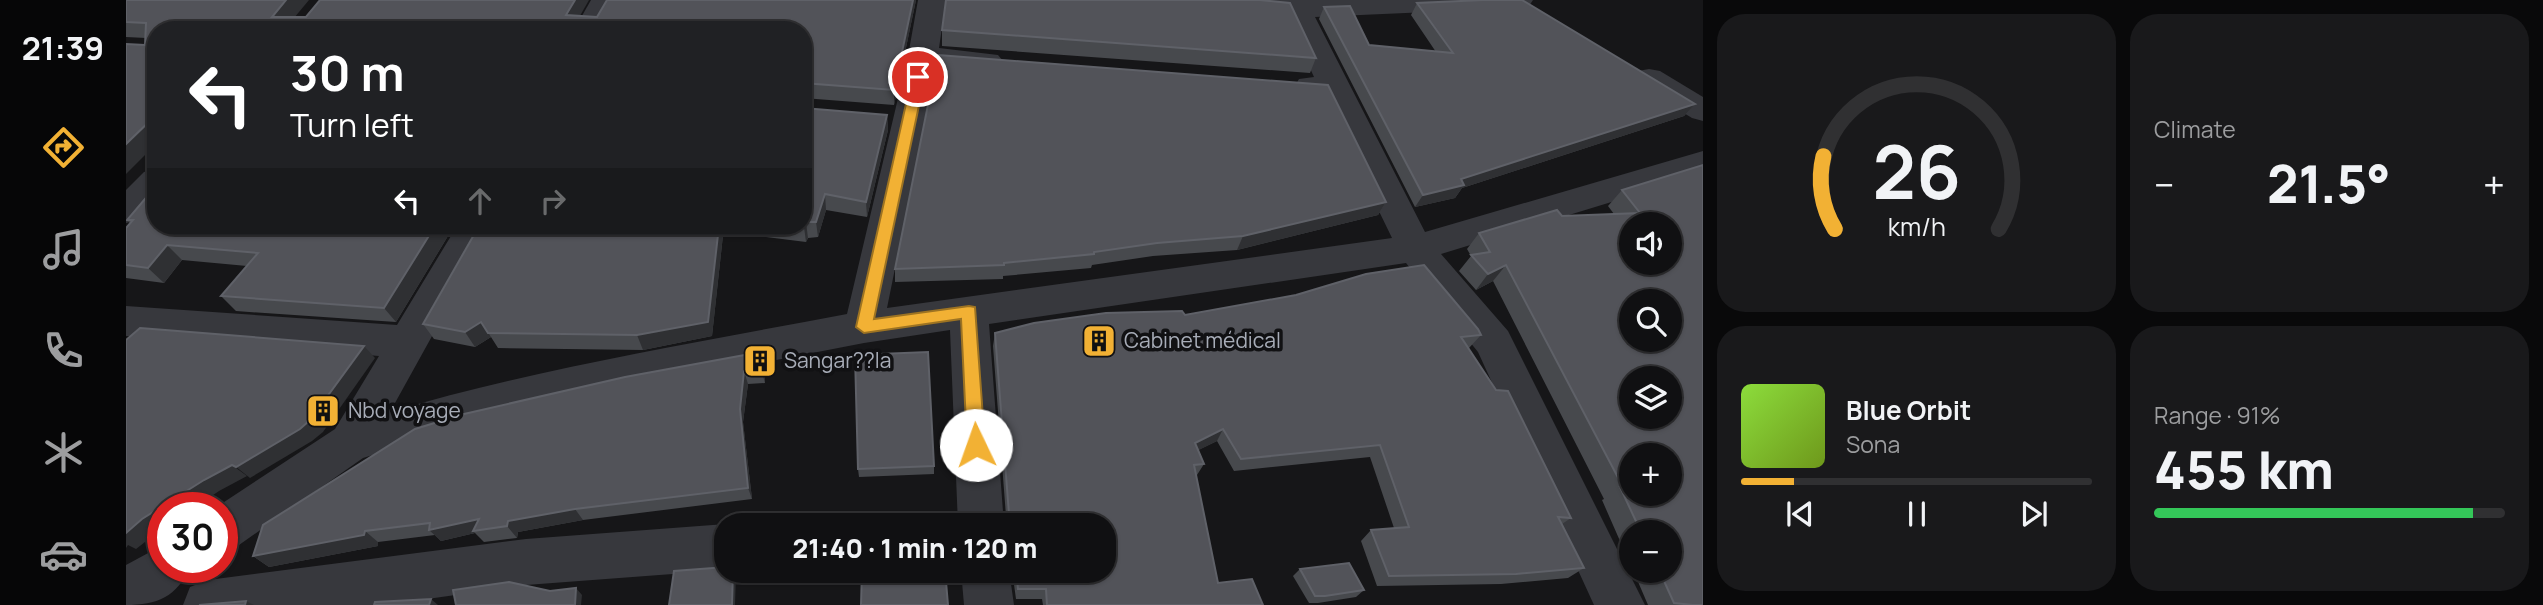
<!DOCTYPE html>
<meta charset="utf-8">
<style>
body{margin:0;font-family:Manrope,sans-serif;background:#19191b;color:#f1f3f6;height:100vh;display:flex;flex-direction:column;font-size:26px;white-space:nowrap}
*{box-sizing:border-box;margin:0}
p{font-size:23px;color:#9c9d9f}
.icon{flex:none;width:38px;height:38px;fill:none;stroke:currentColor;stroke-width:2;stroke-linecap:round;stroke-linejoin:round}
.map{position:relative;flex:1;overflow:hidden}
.panel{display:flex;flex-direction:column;gap:14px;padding:14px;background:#09090a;width:840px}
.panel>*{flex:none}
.banner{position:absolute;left:21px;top:21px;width:665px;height:214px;border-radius:28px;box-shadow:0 2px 5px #0004,0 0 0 2px #303032;background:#202124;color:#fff;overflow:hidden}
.buttons{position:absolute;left:1493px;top:212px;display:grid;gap:14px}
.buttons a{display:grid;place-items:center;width:63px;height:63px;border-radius:50%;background:#101012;box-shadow:0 2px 5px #0004,0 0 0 2px #303032;font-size:35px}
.speed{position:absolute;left:21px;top:492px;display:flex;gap:14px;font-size:35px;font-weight:700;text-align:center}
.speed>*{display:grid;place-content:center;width:91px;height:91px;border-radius:50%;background:#101012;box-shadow:0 2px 5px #0004,0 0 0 2px #303032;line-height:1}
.speed .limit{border:10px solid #d22;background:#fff;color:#111}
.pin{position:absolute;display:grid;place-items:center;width:60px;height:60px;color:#fff;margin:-30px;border:4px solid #fff;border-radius:50%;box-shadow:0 2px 7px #0007}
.me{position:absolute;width:77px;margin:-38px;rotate:357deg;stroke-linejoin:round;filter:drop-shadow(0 0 5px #0008)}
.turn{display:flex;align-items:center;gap:24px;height:147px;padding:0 28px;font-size:32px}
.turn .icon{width:91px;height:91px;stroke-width:2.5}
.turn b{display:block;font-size:49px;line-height:60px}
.lanes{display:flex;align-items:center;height:66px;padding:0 28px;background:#0003;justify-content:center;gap:35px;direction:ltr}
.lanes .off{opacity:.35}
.big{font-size:52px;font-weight:800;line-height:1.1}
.panel .tile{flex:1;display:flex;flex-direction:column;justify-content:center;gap:10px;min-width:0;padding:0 24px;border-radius:28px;background:#19191b}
.panel .dial{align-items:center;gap:0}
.dial svg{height:182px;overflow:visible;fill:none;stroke:#303032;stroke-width:7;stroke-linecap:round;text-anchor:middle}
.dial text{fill:#f1f3f6;stroke:none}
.song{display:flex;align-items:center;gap:21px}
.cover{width:84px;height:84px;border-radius:10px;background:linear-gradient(135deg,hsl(90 70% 55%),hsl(80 70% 35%))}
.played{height:7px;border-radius:4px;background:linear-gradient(90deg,#f2b134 15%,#303032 15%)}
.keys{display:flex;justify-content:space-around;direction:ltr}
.heat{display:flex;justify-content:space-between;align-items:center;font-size:38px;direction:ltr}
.charge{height:10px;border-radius:5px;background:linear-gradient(90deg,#34c759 91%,#303032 0)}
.panel .tiles{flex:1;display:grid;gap:14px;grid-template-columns:repeat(2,1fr)}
.trip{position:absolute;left:588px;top:513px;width:402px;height:70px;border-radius:28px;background:#101012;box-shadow:0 2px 5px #0004,0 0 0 2px #303032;font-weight:800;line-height:70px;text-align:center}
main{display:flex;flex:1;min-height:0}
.dock{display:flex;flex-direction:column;width:126px;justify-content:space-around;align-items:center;background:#060607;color:#9c9d9f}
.dock .icon{width:49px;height:49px}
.dock .current{color:#f2b134}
.dock b{font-size:32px;color:#f1f3f6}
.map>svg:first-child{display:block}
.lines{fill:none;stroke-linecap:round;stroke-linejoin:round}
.street{fill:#37383d;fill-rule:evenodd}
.wall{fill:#47494d}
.shaded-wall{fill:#2f3033}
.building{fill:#525359;stroke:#5f6168;stroke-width:2;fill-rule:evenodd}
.route{fill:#f2b134;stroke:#9d7322;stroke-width:2}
.labels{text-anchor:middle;stroke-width:7;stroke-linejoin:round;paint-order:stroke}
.poi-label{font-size:21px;fill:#a8adb8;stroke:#111113;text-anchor:start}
</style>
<main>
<nav class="dock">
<b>21:39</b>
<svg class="icon current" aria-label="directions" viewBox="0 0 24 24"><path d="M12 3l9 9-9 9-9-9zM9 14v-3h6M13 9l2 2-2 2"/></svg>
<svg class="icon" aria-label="music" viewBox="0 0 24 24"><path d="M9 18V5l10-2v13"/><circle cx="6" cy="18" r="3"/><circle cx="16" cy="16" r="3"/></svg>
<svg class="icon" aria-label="phone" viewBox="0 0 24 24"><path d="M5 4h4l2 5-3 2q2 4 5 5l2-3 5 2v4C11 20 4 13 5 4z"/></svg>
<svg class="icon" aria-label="climate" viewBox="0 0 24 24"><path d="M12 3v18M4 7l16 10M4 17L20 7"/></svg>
<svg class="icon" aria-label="car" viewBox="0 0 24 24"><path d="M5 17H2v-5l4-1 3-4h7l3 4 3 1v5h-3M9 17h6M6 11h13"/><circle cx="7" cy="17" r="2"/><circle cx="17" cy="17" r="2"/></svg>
</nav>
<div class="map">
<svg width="1577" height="605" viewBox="0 0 1577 605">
<rect width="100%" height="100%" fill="#161618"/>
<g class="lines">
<g class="street">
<path d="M465,0H493L476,30H448Z"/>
<path d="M792,0H820L813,48L872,55L877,61L872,67L862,70L810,66L761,308L1266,238L1197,96L1173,93L1169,86L1173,79L1188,77L1160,16L1080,8L1070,6L1066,0H1407L1403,6L1393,8L1189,17L1299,232L1577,151V174L1315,254L1382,331L1519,605H1468L1352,352L1280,263L863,324L878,525H832L824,330L738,343L505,388L347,424L237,458L113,545L96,551V508H89L209,429L253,356L0,336V306L271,325L331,226H367L264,412C414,368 568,343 721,314L782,56Z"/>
<path d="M1523,69L1534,71L1577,97V121L1566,118L1512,85L1508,78L1512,71Z"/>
<path d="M30,168V201L12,220L0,223V190L18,172Z"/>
<path d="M600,524V570L400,585L259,605H57L64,587L82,580L400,539Z"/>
<path d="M37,545V567H64C51,597 31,605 0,605V565Z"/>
<path d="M835,570H883L888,605H838Z"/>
</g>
</g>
<g class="wall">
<path d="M0,0L169,17L454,16L471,17L481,0H790L768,105L677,98V30H30L19,45L20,38L0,37Z"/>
<path d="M1291,3L1569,104L1558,116L1336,188L1329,198L1289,207L1193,19L1198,7L1243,45L1310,52L1285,15Z"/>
<path d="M816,30L1190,58L1184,73L816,46Z"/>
<path d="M677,108L761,115L762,130L741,217L700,210L692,237L682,238L680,242L640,237L638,226H677Z"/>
<path d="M1577,165V605H1522L1507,570H1544V532H1505V566L1476,500L1478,499L1367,281L1350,290L1333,271L1345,256L1341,249L1353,233L1436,216L1488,214L1482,206L1496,190Z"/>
<path d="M30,186V226H328L270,322L110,311L95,296L121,266L56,260L38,283L0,278V228L4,223L1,220Z"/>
<path d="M1260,202L1252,215L1111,250L1027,256L966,265L965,268L877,276V279L769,282V269Z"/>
<path d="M353,226H598L586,336L517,350L372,348L365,337L349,347L308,339L297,324Z"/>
<path d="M1059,315L1355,335L1343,348H1342L1445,518L1436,524L1458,568L1442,578L1375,584L1251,586L1235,541L1245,530L1268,528L1244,457L1108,471L1091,441L1072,450L1078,464L1071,475L1070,476L1092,583L1137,605H917L916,599H890L886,570H978V525H878L880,516L867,346L869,333Z"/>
<path d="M638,365L639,383L622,384L617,422L626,499L457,520L392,532L391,538L358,542L349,533L315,541L309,535L252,542V546L143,567L127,556L137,525Z"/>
<path d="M808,466V474L733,477L732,469Z"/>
<path d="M1174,569L1238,590L1230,597L1192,603H1183L1167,576Z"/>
</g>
<g class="shaded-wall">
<path d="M160,0H183L158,30L146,17Z"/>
<path d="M449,0H463L446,30L440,15Z"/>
<path d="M787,0H790L768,105V90Z"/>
<path d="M1569,104L1558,116L1336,188L1329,198L1289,207L1297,195L1335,179Z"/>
<path d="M30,115V144L0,174V144Z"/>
<path d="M761,115L762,130L741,217L740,202Z"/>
<path d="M699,194L700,210L692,237L690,222Z"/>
<path d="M1260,202L1252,215L1111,250L1117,236Z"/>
<path d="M680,222L682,238L680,242L678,227Z"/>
<path d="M309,226H328L270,322L258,308Z"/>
<path d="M593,226H598L586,336L517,350L511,335Z"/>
<path d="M41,245L56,260L38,283L22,268Z"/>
<path d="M1380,265L1367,281L1350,290L1362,274Z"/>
<path d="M355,322L365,337L349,347L339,332Z"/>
<path d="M238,346L249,358L197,432L186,441L124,478L110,467Z"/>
<path d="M635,352L638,365L639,383L635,369Z"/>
<path d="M618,371L622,384L617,422L626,499L622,488L614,409Z"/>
<path d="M1097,429L1091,441L1063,455L1069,443Z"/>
<path d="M106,465L121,476L93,491L68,508H37V528L10,549L2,545L0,548V533L16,519L78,480Z"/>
<path d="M449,509L457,520L392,532L391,538L381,526L382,521Z"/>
<path d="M353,519L347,531L349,533L315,541L303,530Z"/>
<path d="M239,531L252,542V546L143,567L127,556Z"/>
<path d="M607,570H609L610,573L609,605H606Z"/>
<path d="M450,588L456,595L455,605H449Z"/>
<path d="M305,599L312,605H303Z"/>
<path d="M120,601L128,605H119Z"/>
</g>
<g class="building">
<path d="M0,0H160L146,17H180L194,0H449L440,15L471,17L481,0H787L768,90L677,83V30H30V115L0,144V44L19,45L20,23L0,22Z"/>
<path d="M820,0H1134L1164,3L1190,58L816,30Z"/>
<path d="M1357,0H1396L1569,104L1335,179L1338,185L1297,195L1198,7L1224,6L1243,45L1327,53L1291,3Z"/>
<path d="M812,55L1202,85L1260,202L1117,236L1031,243L968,252V254L878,263V265L769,269Z"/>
<path d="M677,108L761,115L740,202L699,194L690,222H680L678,227L668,226H677Z"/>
<path d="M1577,165V605H1567L1548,603L1533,570H1544V532H1515L1494,487H1497L1380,265L1362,274L1345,255L1364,252L1353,233L1431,210L1436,216L1514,213L1496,190ZM1505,224H1544V262H1505ZM1505,301H1544V340H1505ZM1505,378H1544V416H1505ZM1505,455H1544V494H1505Z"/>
<path d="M30,186V226H309L258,308L95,296L132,253L41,245L22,268L0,265V228L7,220H1Z"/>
<path d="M353,226H593L582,322L511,335L362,333L355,322L339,332L297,324Z"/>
<path d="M1298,265L1352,329L1355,335L1335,337L1370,390L1382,391L1445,518L1432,517L1458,568L1390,574L1263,576L1245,530L1283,527L1254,445L1115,459L1097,429L1069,443L1078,464L1068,465L1092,583L1126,579L1137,605H921L920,589H892L890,570H978V525H880L879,517L883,514L869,333L908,323L980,313L1056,311L1059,315L1170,295L1240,274Z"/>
<path d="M14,328L238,346L184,420L174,429L110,467L106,465L78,480L16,519L0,533V340Z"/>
<path d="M635,352V369L618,371L614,409L622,488L449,509L382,521L381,526L347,531L353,519L303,530L304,523L239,531L238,535L127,556L137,525L289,429L338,414L499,377Z"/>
<path d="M802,352L808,466L732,469L729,355Z"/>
<path d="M1223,563L1238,590L1199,596H1189L1174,569Z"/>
<path d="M600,567V570H607L606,605H543L548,571Z"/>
<path d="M736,570H819L822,605H735Z"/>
<path d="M383,582L424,591L450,588L449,605H330L327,590Z"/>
<path d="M305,599L303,605H248L249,602Z"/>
<path d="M120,601L119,605H73Z"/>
</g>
<path class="route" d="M792,73L799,77L748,319L843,306L849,307L859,445L857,451L850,453L844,451L841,445L835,319L738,333L730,327L786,77Z"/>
<defs>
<symbol id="building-square" viewBox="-11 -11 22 22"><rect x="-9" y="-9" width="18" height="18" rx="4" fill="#f2b134" stroke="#111113"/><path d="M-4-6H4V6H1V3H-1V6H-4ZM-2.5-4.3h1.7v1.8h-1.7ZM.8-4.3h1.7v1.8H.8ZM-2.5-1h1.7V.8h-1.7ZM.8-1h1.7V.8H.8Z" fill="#111"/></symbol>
</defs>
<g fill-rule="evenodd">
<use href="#building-square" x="954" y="322" width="38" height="38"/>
<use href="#building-square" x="615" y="342" width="38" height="38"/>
<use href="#building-square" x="178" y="392" width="38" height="38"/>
</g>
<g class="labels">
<g class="poi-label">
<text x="998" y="348">Cabinet médical</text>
<text x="658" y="368">Sangar??la</text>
<text x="222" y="418">Nbd voyage</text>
</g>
</g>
</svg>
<div class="buttons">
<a><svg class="icon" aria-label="sound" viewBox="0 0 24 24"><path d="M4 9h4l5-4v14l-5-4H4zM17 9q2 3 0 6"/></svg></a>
<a><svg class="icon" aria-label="search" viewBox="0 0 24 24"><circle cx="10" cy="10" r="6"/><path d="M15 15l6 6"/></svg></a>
<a><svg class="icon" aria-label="layers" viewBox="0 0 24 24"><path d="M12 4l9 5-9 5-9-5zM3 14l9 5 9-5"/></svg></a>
<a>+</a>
<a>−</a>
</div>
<div class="speed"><div class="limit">30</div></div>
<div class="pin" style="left:792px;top:77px;background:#d93025"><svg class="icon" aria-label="arrive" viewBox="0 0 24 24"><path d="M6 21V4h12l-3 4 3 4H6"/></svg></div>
<svg class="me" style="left:850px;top:445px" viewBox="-20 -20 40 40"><circle r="19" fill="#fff"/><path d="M0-13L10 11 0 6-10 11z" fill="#f2b134"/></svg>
<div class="trip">21:40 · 1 min · 120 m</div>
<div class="banner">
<div class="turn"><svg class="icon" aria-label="left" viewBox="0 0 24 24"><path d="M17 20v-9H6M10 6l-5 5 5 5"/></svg><div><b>30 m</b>Turn left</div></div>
<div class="lanes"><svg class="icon" aria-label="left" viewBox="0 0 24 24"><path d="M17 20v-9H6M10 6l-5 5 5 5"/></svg><svg class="icon off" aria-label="ahead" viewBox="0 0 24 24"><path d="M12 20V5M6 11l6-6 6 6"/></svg><svg class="icon off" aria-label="right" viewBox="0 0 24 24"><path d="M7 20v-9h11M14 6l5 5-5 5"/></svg></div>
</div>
</div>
<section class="panel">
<div class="tiles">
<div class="tile dial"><svg viewBox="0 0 100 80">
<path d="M14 69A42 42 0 1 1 86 69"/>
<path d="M14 69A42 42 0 0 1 9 37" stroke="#f2b134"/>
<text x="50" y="56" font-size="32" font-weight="700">26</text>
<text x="50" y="72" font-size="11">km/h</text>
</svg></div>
<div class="tile"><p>Climate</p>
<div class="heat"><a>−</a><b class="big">21.5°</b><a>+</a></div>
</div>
<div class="tile">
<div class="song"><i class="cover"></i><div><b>Blue Orbit</b><p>Sona</p></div></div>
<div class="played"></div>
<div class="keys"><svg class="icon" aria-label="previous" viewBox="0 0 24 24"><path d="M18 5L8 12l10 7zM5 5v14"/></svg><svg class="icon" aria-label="pause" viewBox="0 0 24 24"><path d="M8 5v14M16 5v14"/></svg><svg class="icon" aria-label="next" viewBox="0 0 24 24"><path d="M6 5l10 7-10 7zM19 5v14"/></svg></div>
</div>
<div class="tile"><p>Range · 91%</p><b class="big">455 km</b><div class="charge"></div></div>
</div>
</section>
</main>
